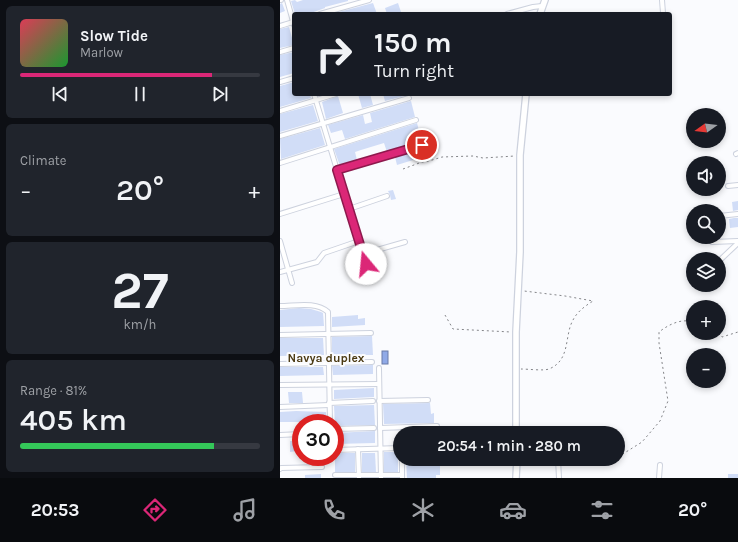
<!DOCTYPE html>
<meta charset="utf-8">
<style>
body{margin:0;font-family:Karla,sans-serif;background:#20242c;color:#f1f3f6;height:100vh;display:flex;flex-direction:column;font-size:15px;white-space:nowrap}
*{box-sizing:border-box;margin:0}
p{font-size:13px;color:#9ea1a6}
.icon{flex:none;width:22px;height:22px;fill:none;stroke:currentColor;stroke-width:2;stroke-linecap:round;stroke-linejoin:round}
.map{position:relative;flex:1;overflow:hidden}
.side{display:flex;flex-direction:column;gap:6px;padding:6px;background:#0d0f14;width:280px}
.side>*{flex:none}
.guide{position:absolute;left:12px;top:12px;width:380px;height:84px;border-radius:4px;box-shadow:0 2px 6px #0003;background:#171b24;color:#f1f3f6;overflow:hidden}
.needle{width:26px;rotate:256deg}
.fabs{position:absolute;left:406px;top:108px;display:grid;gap:8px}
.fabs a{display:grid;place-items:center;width:40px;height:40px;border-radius:50%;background:#171b24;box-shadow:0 2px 6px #0003;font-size:20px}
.speed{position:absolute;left:12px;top:414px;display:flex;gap:8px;font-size:20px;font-weight:700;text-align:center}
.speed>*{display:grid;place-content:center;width:52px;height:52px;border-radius:50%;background:#171b24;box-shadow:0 2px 6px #0003;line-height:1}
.speed .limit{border:6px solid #d22;background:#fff;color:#111}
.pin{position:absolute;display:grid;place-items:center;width:34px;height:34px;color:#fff;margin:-17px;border:2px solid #fff;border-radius:50%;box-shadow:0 1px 4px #0007}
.me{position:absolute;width:44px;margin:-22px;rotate:343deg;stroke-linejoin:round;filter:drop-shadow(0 0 3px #0008)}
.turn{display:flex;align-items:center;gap:14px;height:84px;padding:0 16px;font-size:18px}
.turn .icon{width:52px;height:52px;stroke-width:2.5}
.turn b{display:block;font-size:28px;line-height:34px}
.big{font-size:30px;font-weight:600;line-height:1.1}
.side .tile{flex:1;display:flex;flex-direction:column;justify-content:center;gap:6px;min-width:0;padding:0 14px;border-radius:6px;background:#20242c}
.side .dial{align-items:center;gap:0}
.dial b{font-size:52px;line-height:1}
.song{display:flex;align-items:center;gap:12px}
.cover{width:48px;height:48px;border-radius:6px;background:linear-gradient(135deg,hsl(350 70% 55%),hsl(130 70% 35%))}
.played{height:4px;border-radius:2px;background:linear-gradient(90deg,#db2777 80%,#363941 80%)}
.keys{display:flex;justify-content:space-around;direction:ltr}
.heat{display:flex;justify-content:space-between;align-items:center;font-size:22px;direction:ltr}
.charge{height:6px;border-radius:3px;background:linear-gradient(90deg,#34c759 81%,#363941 0)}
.trip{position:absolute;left:113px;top:426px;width:232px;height:40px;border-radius:20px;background:#171b24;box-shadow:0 2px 6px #0003;font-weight:600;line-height:40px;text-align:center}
.menu{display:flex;height:64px;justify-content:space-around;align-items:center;background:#090b0e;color:#9ea1a6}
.menu .icon{width:28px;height:28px}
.menu .current{color:#db2777}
.menu b{font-size:18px;color:#f1f3f6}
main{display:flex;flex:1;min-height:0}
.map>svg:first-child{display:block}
.water{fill:#8fa9e7;stroke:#687ba7}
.building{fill:#d1ddf7}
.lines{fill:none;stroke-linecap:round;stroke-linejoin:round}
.street-casing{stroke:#cdd2de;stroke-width:6}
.secondary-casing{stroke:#cdd2de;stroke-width:8}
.path{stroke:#848589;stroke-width:1;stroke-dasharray:2 3;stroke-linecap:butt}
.street{stroke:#fff;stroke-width:4}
.secondary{stroke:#fff;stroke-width:5.5}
.route-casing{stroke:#8e194d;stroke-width:10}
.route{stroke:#db2777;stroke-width:7}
.labels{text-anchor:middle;stroke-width:4;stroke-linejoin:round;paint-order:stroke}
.neighbourhood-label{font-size:12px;font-weight:bold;fill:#4c3b14;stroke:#fafbfe}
</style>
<main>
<section class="side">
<div class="tile">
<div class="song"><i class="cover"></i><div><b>Slow Tide</b><p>Marlow</p></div></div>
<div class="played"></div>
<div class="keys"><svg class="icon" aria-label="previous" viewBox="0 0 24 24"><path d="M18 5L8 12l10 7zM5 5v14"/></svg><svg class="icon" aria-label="pause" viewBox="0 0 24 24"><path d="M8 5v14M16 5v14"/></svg><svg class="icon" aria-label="next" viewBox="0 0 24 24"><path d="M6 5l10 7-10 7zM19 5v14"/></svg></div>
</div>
<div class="tile"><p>Climate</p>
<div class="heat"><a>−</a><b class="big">20°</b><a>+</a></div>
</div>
<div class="tile dial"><b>27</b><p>km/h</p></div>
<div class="tile"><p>Range · 81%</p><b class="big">405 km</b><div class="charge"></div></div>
</section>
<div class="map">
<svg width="458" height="478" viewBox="0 0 458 478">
<rect width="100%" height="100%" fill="#fafbfe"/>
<rect class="water" x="102" y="351" width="6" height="13"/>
<g class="building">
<path d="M15,0L17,2L23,0H68V1L45,7V8L28,14H15L11,1Z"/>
<path d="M2,3L5,11L0,13V4Z"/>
<path d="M93,3L97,14H56L55,13Z"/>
<path d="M118,3L121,12L115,14H107L105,8Z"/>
<path d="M9,27L14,45L0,48V29Z"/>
<path d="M14,52V73L0,77V55Z"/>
<path d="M14,82V94H30L31,98L0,107V86Z"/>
<path d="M78,94H90L93,105L82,108Z"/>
<path d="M103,94H128V95L105,101Z"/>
<path d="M58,96L63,113L46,119L42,102Z"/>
<path d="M131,101L135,117L65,139L62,130L51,133L48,125L83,115L85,124L92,122L90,113Z"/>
<path d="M33,105L38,121L0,132V114Z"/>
<path d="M137,123L142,142L107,152L104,143L81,150L75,152L77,160L60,166L54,149Z"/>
<path d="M40,128L45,145L1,159L0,139Z"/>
<path d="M144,148L146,156L117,165L115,157Z"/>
<path d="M113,190L116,199L111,200L110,195L108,191Z"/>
<path d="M458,201V210L453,211L452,202Z"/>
<path d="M454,218H458V227L450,228L449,219Z"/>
<path d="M19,308L31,309L41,312L43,313L44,326L0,327V310Z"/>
<path d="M78,315V319L85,318V325L52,327V317Z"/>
<path d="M92,336L93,355H52V337Z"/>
<path d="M0,338H43L44,355L0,356Z"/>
<path d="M93,365V374L53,375L52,366Z"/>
<path d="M0,367H43L44,375L0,376Z"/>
<path d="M94,388V397L54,399V390Z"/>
<path d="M8,392H22L23,403H9Z"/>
<path d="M150,403L151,414L154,413V423L104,424L103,404Z"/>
<path d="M94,405L95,425L55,426L54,406Z"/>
<path d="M16,411L46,412V422H0V412Z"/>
<path d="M95,431V443L55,444V433Z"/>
<path d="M10,441H16L17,451L10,452Z"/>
<rect x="104" y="452" width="14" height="20"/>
<path d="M62,453H75V472H55V454Z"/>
<path d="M82,453H95L96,472H82Z"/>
<path d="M126,459H160V475H156V478H127Z"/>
<path d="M41,474V478H25V475Z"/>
<rect x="448" y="474" width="10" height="4"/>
</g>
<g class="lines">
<defs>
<g id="street">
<path d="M0,0H1"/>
<path d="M7,0L14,25"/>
<path d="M382,0L383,13"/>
<path d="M40,14L89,0"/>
<path d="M227,14L253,7L262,6"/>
<path d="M0,26L13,22"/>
<path d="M0,52L14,48"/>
<path d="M0,82L14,78"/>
<path d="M34,94L57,170L142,145"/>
<path d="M0,111L56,94"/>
<path d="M0,136L129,98"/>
<path d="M456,154L458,153"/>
<path d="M0,163L136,120"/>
<path d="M57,170L89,275"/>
<path d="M448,186L458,185"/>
<path d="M69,209L107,196"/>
<path d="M0,214L64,194"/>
<path d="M439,216L458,214"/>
<path d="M0,241L12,283"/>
<path d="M432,242L458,241"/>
<path d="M83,254L125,242"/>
<path d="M439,261L458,243"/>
<path d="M0,272L37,262L44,253L79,241"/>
<path d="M0,306C15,306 36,301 48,312L50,423"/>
<path d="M0,335L91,333"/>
<path d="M0,364L92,362"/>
<path d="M99,368L101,478"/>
<path d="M0,385L99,384"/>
<path d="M99,401L148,400"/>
<path d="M49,403L93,401"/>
<path d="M0,407L49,405"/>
<path d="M100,428L157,426"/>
<path d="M55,429L94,428"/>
<path d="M0,435L21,434"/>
<path d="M78,449L79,478"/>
<path d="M55,450L120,448"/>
<path d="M122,459V478"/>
<path d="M278,459L279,478"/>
<path d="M237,460L269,459"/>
<path d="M0,469L1,468L42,467"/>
<path d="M55,475H122"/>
<path d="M379,478L380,465"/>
</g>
<g id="secondary">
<path d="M260,14L265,0"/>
<path d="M236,433V332L240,252V155L246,94"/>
<path d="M236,478L237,459"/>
</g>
</defs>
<use href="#street" class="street-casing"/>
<use href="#secondary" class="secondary-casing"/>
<g class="path">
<path d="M123,169L142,162L149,161L162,157L193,156L203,158L235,156"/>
<path d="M165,315L173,329L231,332"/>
<path d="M438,333L442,337L458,332"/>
<path d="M241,369C248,369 264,371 269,369C291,360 284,336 293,320C297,312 305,306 313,301L285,296L244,291"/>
<path d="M338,457L362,442L380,421L388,401L379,343V332C388,325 401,318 413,322"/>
</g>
<use href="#street" class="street"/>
<use href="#secondary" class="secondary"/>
</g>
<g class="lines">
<defs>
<path id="route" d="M86,264L57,170L142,145"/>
</defs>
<use href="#route" class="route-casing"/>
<use href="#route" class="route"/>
</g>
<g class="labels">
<g class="neighbourhood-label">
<text x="46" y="362">Navya duplex</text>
</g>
</g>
</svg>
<div class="fabs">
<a><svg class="needle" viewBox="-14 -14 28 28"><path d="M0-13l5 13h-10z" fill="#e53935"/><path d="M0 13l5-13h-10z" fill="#9ea1a6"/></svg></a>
<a><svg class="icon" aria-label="sound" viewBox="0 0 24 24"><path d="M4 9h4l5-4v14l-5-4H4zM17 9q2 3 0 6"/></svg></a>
<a><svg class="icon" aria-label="search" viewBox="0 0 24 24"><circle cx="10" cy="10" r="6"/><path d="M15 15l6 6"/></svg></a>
<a><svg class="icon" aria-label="layers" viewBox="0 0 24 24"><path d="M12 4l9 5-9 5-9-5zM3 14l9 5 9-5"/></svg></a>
<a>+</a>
<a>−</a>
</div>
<div class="speed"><div class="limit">30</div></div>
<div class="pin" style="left:142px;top:145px;background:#d93025"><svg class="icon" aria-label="arrive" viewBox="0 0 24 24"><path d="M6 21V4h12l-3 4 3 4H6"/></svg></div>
<svg class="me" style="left:86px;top:264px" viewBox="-20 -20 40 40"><circle r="19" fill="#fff"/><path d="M0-13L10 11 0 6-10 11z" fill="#db2777"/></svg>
<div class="trip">20:54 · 1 min · 280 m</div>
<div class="guide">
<div class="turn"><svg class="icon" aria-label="right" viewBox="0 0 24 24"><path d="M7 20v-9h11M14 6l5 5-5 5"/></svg><div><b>150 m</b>Turn right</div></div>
</div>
</div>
</main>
<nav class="menu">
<b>20:53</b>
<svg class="icon current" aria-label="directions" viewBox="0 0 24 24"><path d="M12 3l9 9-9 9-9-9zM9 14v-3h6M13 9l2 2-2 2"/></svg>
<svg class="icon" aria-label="music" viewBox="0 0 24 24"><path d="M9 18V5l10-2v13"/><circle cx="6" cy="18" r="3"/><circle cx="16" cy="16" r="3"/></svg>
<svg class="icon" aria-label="phone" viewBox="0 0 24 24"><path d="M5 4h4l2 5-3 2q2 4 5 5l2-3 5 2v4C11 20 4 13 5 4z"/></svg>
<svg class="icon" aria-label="climate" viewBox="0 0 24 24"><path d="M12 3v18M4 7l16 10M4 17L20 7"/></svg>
<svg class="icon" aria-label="car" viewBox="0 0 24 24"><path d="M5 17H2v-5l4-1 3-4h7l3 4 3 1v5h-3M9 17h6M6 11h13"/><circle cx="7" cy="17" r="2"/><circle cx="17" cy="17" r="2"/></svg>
<svg class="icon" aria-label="filters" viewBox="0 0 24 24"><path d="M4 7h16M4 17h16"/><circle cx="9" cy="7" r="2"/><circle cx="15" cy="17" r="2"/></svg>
<b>20°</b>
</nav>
